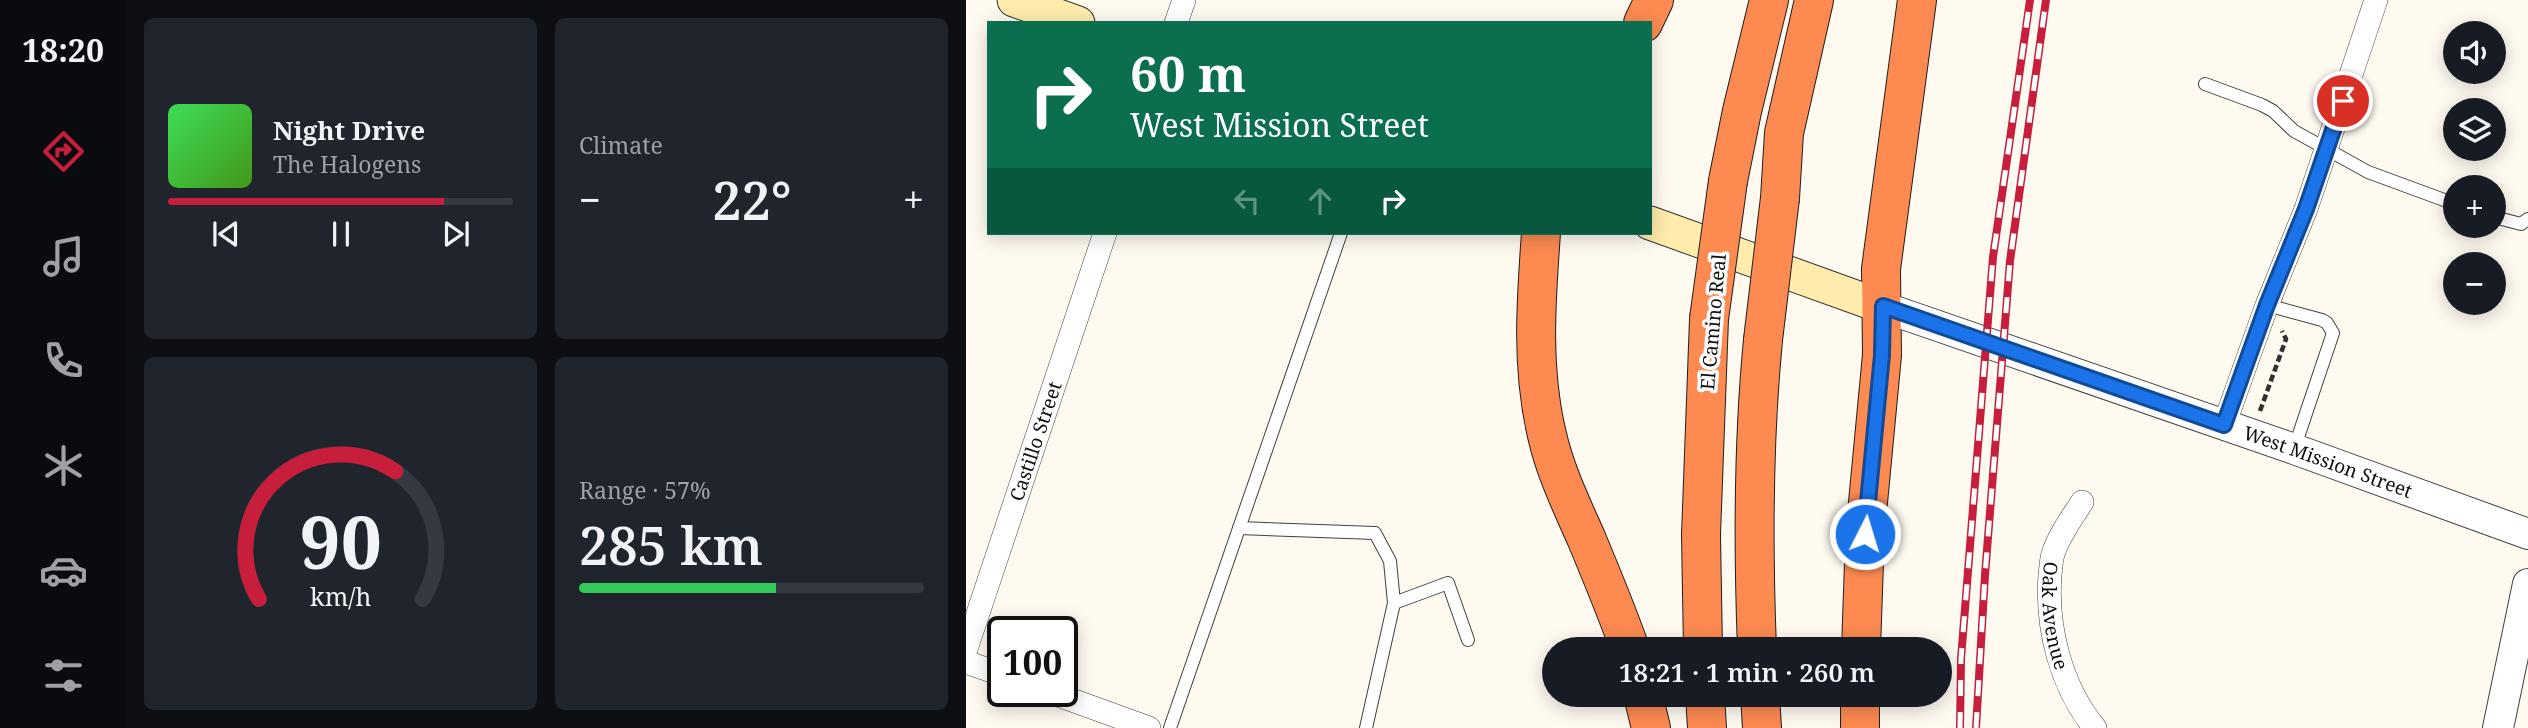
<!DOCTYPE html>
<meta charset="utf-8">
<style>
body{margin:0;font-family:"Noto Serif",serif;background:#20242c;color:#f1f3f6;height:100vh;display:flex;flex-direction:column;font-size:26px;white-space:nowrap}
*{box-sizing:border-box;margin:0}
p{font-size:23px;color:#9ea1a6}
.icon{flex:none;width:38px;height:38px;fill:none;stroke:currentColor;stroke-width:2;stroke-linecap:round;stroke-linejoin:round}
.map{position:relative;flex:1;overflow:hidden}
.details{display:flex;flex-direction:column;gap:18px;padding:18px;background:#0d0f14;width:840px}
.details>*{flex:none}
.top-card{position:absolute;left:21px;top:21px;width:665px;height:214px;border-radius:0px;box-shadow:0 4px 18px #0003;background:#0b6e4f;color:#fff;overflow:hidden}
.tools{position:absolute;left:1477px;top:21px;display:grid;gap:14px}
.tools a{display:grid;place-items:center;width:63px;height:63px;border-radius:50%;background:#171b24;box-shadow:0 4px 18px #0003;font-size:35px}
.speed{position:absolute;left:21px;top:616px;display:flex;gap:14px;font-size:35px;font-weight:700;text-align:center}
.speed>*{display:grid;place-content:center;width:91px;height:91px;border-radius:50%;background:#171b24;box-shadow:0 4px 18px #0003;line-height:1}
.speed .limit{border:4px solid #111;border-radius:10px;background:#fff;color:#111}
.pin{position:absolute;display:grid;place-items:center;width:60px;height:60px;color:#fff;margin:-30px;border:4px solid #fff;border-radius:50%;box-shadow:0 2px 7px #0007}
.me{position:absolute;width:77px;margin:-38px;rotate:5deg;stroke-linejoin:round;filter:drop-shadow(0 0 5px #0008)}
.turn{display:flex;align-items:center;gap:24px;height:147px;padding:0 28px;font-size:32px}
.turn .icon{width:91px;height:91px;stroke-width:2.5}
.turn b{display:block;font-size:49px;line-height:60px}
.lanes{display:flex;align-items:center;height:66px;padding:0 28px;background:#0003;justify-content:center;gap:35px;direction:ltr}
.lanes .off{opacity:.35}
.big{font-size:52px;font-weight:600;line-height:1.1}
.details .tile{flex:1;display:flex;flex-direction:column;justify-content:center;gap:10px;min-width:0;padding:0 24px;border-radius:10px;background:#20242c}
.details .dial{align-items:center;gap:0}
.dial svg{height:182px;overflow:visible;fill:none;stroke:#363941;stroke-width:7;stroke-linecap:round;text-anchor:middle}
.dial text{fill:#f1f3f6;stroke:none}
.song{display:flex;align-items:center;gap:21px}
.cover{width:84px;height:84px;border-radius:10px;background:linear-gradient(135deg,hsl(130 70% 55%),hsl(100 70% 35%))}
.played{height:7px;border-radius:4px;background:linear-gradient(90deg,#c71e3b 80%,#363941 80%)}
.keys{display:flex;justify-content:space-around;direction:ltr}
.heat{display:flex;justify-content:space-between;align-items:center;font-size:38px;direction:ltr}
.charge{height:10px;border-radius:5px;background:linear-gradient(90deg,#34c759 57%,#363941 0)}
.details .tiles{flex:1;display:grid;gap:18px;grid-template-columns:repeat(2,1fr)}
.trip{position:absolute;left:576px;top:637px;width:410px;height:70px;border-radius:35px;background:#171b24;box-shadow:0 4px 18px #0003;font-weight:600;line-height:70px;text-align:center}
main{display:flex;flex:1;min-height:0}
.menu{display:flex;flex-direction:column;width:126px;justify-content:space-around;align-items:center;background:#090b0e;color:#9ea1a6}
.menu .icon{width:49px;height:49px}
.menu .selected{color:#c71e3b}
.menu b{font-size:32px;color:#f1f3f6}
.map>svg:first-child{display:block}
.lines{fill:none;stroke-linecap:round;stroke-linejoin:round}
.service-casing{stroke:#414141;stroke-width:14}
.minor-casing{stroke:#414141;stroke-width:24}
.tertiary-casing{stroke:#414141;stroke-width:32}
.secondary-casing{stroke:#303030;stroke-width:35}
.motorway-casing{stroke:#1f1f1f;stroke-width:40}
.path{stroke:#303030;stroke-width:4.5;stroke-dasharray:7 3.5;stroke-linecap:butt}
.service{stroke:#fff;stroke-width:12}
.minor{stroke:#fff;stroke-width:23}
.tertiary{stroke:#fff;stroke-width:30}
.secondary{stroke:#ffebab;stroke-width:33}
.motorway{stroke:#fc8a51;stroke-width:38}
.rail-casing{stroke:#c71e3b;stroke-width:8}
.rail{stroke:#fff;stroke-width:5;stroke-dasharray:16;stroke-linecap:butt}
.motorway-bridge-casing{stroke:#1f1f1f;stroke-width:40;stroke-linecap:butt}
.motorway-bridge{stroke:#fc8a51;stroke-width:38}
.route-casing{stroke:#114b97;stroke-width:18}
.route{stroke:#1a73e8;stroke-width:12}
.labels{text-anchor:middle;stroke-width:7;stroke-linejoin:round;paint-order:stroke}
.street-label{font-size:19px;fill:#0e0e0e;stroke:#fff}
</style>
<main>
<nav class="menu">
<b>18:20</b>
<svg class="icon selected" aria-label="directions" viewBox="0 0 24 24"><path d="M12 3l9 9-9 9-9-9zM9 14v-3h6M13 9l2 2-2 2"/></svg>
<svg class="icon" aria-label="music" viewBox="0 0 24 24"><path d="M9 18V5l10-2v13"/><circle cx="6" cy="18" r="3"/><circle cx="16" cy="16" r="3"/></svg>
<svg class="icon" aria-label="phone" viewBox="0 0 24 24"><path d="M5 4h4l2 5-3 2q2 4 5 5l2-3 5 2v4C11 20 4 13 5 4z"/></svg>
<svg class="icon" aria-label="climate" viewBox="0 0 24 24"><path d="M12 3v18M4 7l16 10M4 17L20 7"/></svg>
<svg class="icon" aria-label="car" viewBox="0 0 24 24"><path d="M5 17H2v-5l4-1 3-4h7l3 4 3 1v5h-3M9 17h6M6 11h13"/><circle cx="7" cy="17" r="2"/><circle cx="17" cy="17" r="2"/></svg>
<svg class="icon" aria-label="filters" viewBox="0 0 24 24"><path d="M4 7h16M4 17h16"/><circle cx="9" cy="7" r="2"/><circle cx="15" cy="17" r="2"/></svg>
</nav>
<section class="details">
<div class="tiles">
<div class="tile">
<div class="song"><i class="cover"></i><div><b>Night Drive</b><p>The Halogens</p></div></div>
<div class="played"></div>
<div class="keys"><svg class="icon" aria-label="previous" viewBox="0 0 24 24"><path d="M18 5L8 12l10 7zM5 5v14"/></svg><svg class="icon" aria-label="pause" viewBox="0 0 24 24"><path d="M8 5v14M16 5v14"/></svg><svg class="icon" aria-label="next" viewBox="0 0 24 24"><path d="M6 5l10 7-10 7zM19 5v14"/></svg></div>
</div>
<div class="tile"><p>Climate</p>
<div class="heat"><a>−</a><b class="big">22°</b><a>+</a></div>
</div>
<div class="tile dial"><svg viewBox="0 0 100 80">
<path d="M14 69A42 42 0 1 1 86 69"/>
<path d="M14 69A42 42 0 0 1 74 13" stroke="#c71e3b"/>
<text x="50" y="56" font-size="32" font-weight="700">90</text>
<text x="50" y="72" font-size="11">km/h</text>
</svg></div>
<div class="tile"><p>Range · 57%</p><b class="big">285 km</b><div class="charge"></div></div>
</div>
</section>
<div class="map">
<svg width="1562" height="728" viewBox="0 0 1562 728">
<rect width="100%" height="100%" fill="#fffaf0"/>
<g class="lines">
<defs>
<g id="service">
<path d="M1239,84L1296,105L1307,111L1328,131L1402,172L1489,204"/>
<path d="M1528,217L1555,224L1562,219"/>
<path d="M1301,305L1356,320L1361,323L1367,333L1328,449"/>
<path d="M273,528L409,533L424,561L428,603L400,728"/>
<path d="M428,603L482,583L502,640"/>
<path d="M204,728L375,233"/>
</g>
<g id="minor">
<path d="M210,23L218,0"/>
<path d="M1258,425L1301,305L1340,209L1410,0"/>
<path id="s1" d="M1116,502C1106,518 1093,535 1087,554C1085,560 1085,568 1084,575C1080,628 1095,687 1129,728"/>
<path id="s2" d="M0,649L139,233"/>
<path d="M0,662L37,675"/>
<path d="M81,691L183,728"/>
</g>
<g id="tertiary">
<path id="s3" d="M917,307L1328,449L1562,534"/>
<path d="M1532,728L1562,584"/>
</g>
<g id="secondary">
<path d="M48,0L112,23"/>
<path d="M684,223L917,307"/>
</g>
<g id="motorway">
<path d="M677,23L688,0"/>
<path d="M762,181L776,111L803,0"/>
<path d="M814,198L818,133L848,0"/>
<path d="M575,233C570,301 565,368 581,435C589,471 606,506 621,540C636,576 651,612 664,649"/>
<path d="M737,649L735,535L743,319"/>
<path d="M791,649C787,546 787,443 797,340"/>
<path d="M895,649L899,534L916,355L915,269L951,0"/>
<path d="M677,695L685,728"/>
<path d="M739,695L741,728"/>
<path d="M794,695L796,728"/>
<path d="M894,695V728"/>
</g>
</defs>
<use href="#service" class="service-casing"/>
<use href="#minor" class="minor-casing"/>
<use href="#tertiary" class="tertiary-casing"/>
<use href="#secondary" class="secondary-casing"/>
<use href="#motorway" class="motorway-casing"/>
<path class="path" d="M1294,411L1320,339L1316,331"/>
<use href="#service" class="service"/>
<use href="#minor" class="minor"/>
<use href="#tertiary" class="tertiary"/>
<use href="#secondary" class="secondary"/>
<use href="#motorway" class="motorway"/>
<defs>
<g id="rail">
<path d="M994,728L995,659L1027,257L1064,0"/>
<path d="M1010,728L1019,575L1044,261L1080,0"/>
</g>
</defs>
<use href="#rail" class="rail-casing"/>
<use href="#rail" class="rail"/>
<defs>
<g id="motorway-bridge">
<path d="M743,319L762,181"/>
<path d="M797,340L814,198"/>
</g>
</defs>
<use href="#motorway-bridge" class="motorway-bridge-casing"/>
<use href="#motorway-bridge" class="motorway-bridge"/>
</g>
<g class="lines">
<defs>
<path id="route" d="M899,534L916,355L917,306L1258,425L1301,305L1340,209L1377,101"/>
</defs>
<use href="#route" class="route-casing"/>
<use href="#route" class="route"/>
</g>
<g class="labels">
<g class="street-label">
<text transform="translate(747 322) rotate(-85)" y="7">El Camino Real</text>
<text dy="7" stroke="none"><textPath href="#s2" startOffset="219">Castillo Street</textPath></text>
<text dy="7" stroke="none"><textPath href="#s3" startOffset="471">West Mission Street</textPath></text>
<text dy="7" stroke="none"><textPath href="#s1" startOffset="122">Oak Avenue</textPath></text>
</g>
</g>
</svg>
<div class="tools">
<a><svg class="icon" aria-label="sound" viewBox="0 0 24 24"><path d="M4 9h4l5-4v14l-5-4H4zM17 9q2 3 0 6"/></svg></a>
<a><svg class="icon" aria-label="layers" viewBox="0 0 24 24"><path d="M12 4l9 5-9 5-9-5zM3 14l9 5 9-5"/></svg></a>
<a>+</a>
<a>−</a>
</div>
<div class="speed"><div class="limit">100</div></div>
<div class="pin" style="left:1377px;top:101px;background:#d93025"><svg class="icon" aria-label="arrive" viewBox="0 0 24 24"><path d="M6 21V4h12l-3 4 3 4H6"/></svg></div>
<svg class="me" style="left:899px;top:534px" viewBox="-20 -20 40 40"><circle r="17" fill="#1a73e8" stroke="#fff" stroke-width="3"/><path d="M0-11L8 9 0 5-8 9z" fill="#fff"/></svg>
<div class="trip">18:21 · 1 min · 260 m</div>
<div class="top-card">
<div class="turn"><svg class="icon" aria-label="right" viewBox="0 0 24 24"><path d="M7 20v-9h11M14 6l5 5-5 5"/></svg><div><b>60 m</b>West Mission Street</div></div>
<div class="lanes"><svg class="icon off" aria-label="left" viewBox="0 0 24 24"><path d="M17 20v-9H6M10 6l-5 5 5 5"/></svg><svg class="icon off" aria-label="ahead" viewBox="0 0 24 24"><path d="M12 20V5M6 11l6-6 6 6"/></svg><svg class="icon" aria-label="right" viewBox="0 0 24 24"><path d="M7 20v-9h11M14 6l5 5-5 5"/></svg></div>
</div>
</div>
</main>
